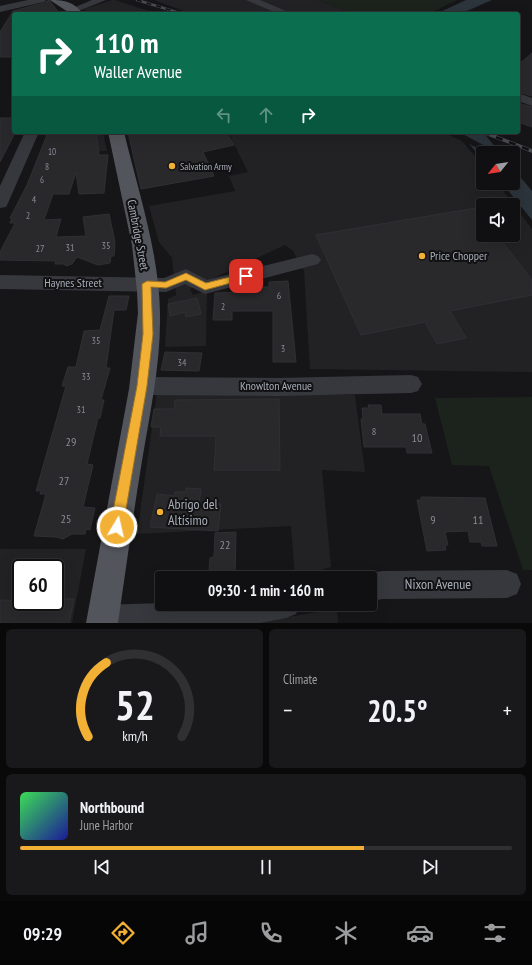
<!DOCTYPE html>
<meta charset="utf-8">
<style>
body{margin:0;font-family:"PT Sans Narrow",sans-serif;background:#19191b;color:#f1f3f6;height:100vh;display:flex;flex-direction:column;font-size:15px;white-space:nowrap}
*{box-sizing:border-box;margin:0}
p{font-size:13px;color:#9c9d9f}
.icon{flex:none;width:22px;height:22px;fill:none;stroke:currentColor;stroke-width:2;stroke-linecap:round;stroke-linejoin:round}
.map{position:relative;height:623px;overflow:hidden}
.sheet{display:flex;flex-direction:column;gap:6px;padding:6px;background:#09090a;flex:1}
.sheet>*{flex:none}
.top-card{position:absolute;left:12px;top:12px;width:508px;height:122px;border-radius:4px;box-shadow:0 4px 16px #0002,0 0 0 1px #303032;background:#0b6e4f;color:#fff;overflow:hidden}
.needle{width:26px;rotate:240deg}
.buttons{position:absolute;left:476px;top:146px;display:grid;gap:8px}
.buttons a{display:grid;place-items:center;width:44px;height:44px;border-radius:4px;background:#101012;box-shadow:0 4px 16px #0002,0 0 0 1px #303032;font-size:20px}
.speed{position:absolute;left:12px;top:559px;display:flex;gap:8px;font-size:20px;font-weight:700;text-align:center}
.speed>*{display:grid;place-content:center;width:52px;height:52px;border-radius:50%;background:#101012;box-shadow:0 4px 16px #0002,0 0 0 1px #303032;line-height:1}
.speed .limit{border:2px solid #111;border-radius:6px;background:#fff;color:#111}
.pin{position:absolute;display:grid;place-items:center;width:34px;height:34px;color:#fff;margin:-17px;border-radius:8px;box-shadow:0 2px 6px #0006}
.me{position:absolute;width:44px;margin:-22px;rotate:9deg;stroke-linejoin:round;filter:drop-shadow(0 0 3px #0008)}
.turn{display:flex;align-items:center;gap:14px;height:84px;padding:0 16px;font-size:18px}
.turn .icon{width:52px;height:52px;stroke-width:2.5}
.turn b{display:block;font-size:28px;line-height:34px}
.lanes{display:flex;align-items:center;height:38px;padding:0 16px;background:#0003;justify-content:center;gap:20px;direction:ltr}
.lanes .off{opacity:.35}
.big{font-size:30px;font-weight:800;line-height:1.1}
.sheet .card{flex:1;display:flex;flex-direction:column;justify-content:center;gap:6px;min-width:0;padding:0 14px;border-radius:6px;background:#19191b}
.sheet .dial{align-items:center;gap:0}
.dial svg{height:104px;overflow:visible;fill:none;stroke:#303032;stroke-width:7;stroke-linecap:round;text-anchor:middle}
.dial text{fill:#f1f3f6;stroke:none}
.song{display:flex;align-items:center;gap:12px}
.cover{width:48px;height:48px;border-radius:6px;background:linear-gradient(135deg,hsl(130 70% 55%),hsl(240 70% 35%))}
.played{height:4px;border-radius:2px;background:linear-gradient(90deg,#f2b134 70%,#303032 70%)}
.keys{display:flex;justify-content:space-around;direction:ltr}
.heat{display:flex;justify-content:space-between;align-items:center;font-size:22px;direction:ltr}
.sheet .tiles{flex:1;display:grid;gap:6px;grid-template-columns:1fr 1fr}
.card:last-child{grid-column:span 2}
.trip{position:absolute;left:155px;top:571px;width:222px;height:40px;border-radius:4px;background:#101012;box-shadow:0 4px 16px #0002,0 0 0 1px #303032;font-weight:800;line-height:40px;text-align:center}
.dock{display:flex;height:64px;justify-content:space-around;align-items:center;background:#060607;color:#9c9d9f}
.dock .icon{width:28px;height:28px}
.dock .on{color:#f2b134}
.dock b{font-size:18px;color:#f1f3f6}
.map>svg:first-child{display:block}
.built{fill:#222225;fill-rule:evenodd}
.green{fill:#1c231d}
.water{fill:#2c353c}
.pier{fill:#161618}
.building{fill:#29292c;stroke:#303034}
.lines{fill:none;stroke-linecap:round;stroke-linejoin:round}
.minor{fill:#37383d;fill-rule:evenodd}
.major{fill:#53555c;fill-rule:evenodd}
.rail-far1-casing{stroke:#4a4c52;stroke-width:2.5}
.rail-casing{stroke:#4a4c52;stroke-width:3.5}
.rail-far1{stroke:#111113;stroke-width:1.5;stroke-dasharray:5;stroke-linecap:butt}
.rail{stroke:#111113;stroke-width:2.5;stroke-dasharray:7;stroke-linecap:butt}
.route{fill:#f2b134;stroke:#9d7322}
.poi-dot{fill:#f2b134;stroke:#111113;stroke-width:1.5}
.labels{text-anchor:middle;stroke-width:4;stroke-linejoin:round;paint-order:stroke}
.far-number-label{font-size:9px;fill:#888b94}
.far-poi-label{font-size:10px;fill:#a8adb8;stroke:#111113;text-anchor:start}
.number-label{font-size:10px;fill:#888b94}
.street-label{font-size:12px;fill:#a8adb8;stroke:#111113}
.poi-label{font-size:12px;fill:#a8adb8;stroke:#111113;text-anchor:start}
.near-number-label{font-size:12px;fill:#888b94}
.near-poi-label{font-size:14px;fill:#a8adb8;stroke:#111113;text-anchor:start}
.near-street-label{font-size:14px;fill:#a8adb8;stroke:#111113}
</style>
<div class="map">
<svg width="532" height="623" viewBox="0 0 532 623">
<rect width="100%" height="100%" fill="#161618"/>
<g class="built">
<path d="M112,0H115L158,14H88L84,9Z"/>
<path d="M154,0H318L357,14H301L296,12L292,14H192Z"/>
<path d="M74,132H103L107,151L71,153Z"/>
<path d="M228,132H442L462,141L483,166V183H497L532,229V372L310,369L304,271L293,251L285,245L190,289L193,295L207,291L206,346L165,347L168,299L176,295L172,258L159,242L149,206L235,191L229,176L248,172ZM483,205H513V235H483Z"/>
<path d="M157,392L355,395L365,472L322,470L331,567L295,578L291,526L137,534Z"/>
<path d="M0,549H86L72,623H0ZM21,568H55V602H21Z"/>
<path d="M337,609L338,623H250Z"/>
</g>
<g class="green">
<path d="M318,0H457L428,14H357Z"/>
<path d="M532,397V570H523L489,466L452,465L435,398Z"/>
</g>
<g class="water">
<path d="M466,0H492L460,14H436Z"/>
<path d="M460,132H483L500,153H483V161Z"/>
<path d="M513,168L532,191V220L502,183H513Z"/>
</g>
<path class="pier" d="M458,132H459L498,153H486L464,141Z"/>
<g class="building">
<path d="M49,0L60,14H14V57H0V32L13,11L44,3Z"/>
<path d="M532,53V96L518,92V65Z"/>
<path d="M518,103L532,107V127L518,122Z"/>
<path d="M0,118H14V135L0,162Z"/>
<path d="M59,132H96L99,155H108L104,193L79,194L76,172L69,194H53L44,220L61,219L56,237L86,236L83,217L109,214L115,242L114,256H111L110,263L98,265L77,257L72,264L66,266L64,264H55L56,261L0,260V252L15,223H10L12,218H10L27,185L47,135Z"/>
<path d="M128,132H226L234,145L203,152L214,176L141,189Z"/>
<path d="M476,208L483,217V235H497L532,280V295L450,311L466,338L437,344L425,322L361,335L316,235Z"/>
<path d="M288,281L296,362H273V311H232V320H213L215,293L240,292V287H269V282Z"/>
<path d="M109,296H129L126,310H114L106,368H110L101,400H104L100,418H98L87,464L93,465L83,507L95,508L90,530L86,529L85,534H72L63,539L56,537L34,536L46,494H40L41,491H36L66,386H62L68,367H76L84,331L100,330Z"/>
<path d="M197,298L201,314L186,317L185,312L170,316L168,304Z"/>
<path d="M165,352L202,353L199,371L161,370Z"/>
<path d="M279,399L280,470H214L216,436H160L161,427H151L154,409H174L175,400Z"/>
<path d="M368,405H381L382,414H420L422,424H425L432,453H407L406,447H364L361,419H363L362,408H369Z"/>
<path d="M186,488L201,489L199,503L221,504L218,531L150,527L157,494L174,496L175,492H185Z"/>
<path d="M421,497L485,498L497,546H482L481,542H470L468,531L445,532L448,545H445L446,550L427,551L417,500H421Z"/>
<path d="M236,532L235,578H212V571H209L210,558L214,557L215,533Z"/>
<path d="M55,599H74L69,623H0V600L55,602Z"/>
</g>
<g class="lines">
<g class="minor">
<path d="M28,0H46L44,2L0,12V6Z"/>
<path d="M92,0H106L76,12H70L68,10Z"/>
<path d="M246,0H260L293,14H279Z"/>
<path d="M518,93L532,98V106L518,101Z"/>
<path d="M25,132H39L8,203L6,207L0,208V186Z"/>
<path d="M312,254L318,256L321,260L318,264L205,294L185,284L166,292L0,289V275L164,278L186,269L207,280Z"/>
<path d="M411,375L418,377L422,384L418,391L411,393L277,396L142,395L134,393L131,386L134,379L142,377L277,378Z"/>
<path d="M507,570L517,574L521,584L517,594L507,598L383,599L370,601V578H360L370,573L383,571Z"/>
<path d="M162,603V604H300L296,614L286,618L260,623H89L88,619L92,609L102,605Z"/>
</g>
<g class="major">
<path d="M50,0C65,0 74,2 83,14H71Z"/>
<path d="M108,132H124C138,191 159,252 160,313C161,363 150,412 142,461C133,515 126,569 118,623H86L129,389L138,313L137,291L132,245Z"/>
</g>
<defs>
<path id="rail-far1" d="M137,0L183,14"/>
<path id="rail" d="M483,132L532,151"/>
</defs>
<use href="#rail-far1" class="rail-far1-casing"/>
<use href="#rail" class="rail-casing"/>
<use href="#rail-far1" class="rail-far1"/>
<use href="#rail" class="rail"/>
</g>
<path class="route" d="M186,273L206,283L246,273L250,276L249,278L205,290L186,280L166,288L151,287L153,334L147,386L123,527L121,532L117,533L112,532L110,527L137,386L143,334L142,284L147,281L165,282Z"/>
<g class="poi-dot">
<circle cx="172" cy="166" r="4"/>
<circle cx="422" cy="256" r="4"/>
<circle cx="160" cy="512" r="4"/>
</g>
<g class="labels">
<g class="far-number-label">
<text x="52" y="155">10</text>
<text x="47" y="170">8</text>
<text x="42" y="183">6</text>
</g>
<g class="far-poi-label">
<text x="180" y="170">Salvation Army</text>
</g>
<g class="number-label">
<text x="34" y="203">4</text>
<text x="28" y="219">2</text>
<text x="106" y="249">35</text>
<text x="70" y="251">31</text>
<text x="40" y="252">27</text>
<text x="279" y="299">6</text>
<text x="223" y="310">2</text>
<text x="96" y="344">35</text>
<text x="283" y="352">3</text>
<text x="182" y="366">34</text>
<text x="86" y="380">33</text>
<text x="81" y="413">31</text>
<text x="374" y="435">8</text>
</g>
<g class="street-label">
<text transform="translate(138 235) rotate(79)" y="4">Cambridge Street</text>
<text x="73" y="287">Haynes Street</text>
<text x="276" y="390">Knowlton Avenue</text>
</g>
<g class="poi-label">
<text x="430" y="260">Price Chopper</text>
</g>
<g class="near-number-label">
<text x="417" y="442">10</text>
<text x="71" y="446">29</text>
<text x="64" y="485">27</text>
<text x="66" y="523">25</text>
<text x="433" y="524">9</text>
<text x="478" y="524">11</text>
<text x="225" y="549">22</text>
</g>
<g class="near-poi-label">
<text x="168" y="509">Abrigo del<tspan x="168" dy="16">Altísimo</tspan></text>
</g>
<g class="near-street-label">
<text x="438" y="589">Nixon Avenue</text>
</g>
</g>
</svg>
<div class="buttons">
<a><svg class="needle" viewBox="-14 -14 28 28"><path d="M0-13l5 13h-10z" fill="#e53935"/><path d="M0 13l5-13h-10z" fill="#9c9d9f"/></svg></a>
<a><svg class="icon" aria-label="sound" viewBox="0 0 24 24"><path d="M4 9h4l5-4v14l-5-4H4zM17 9q2 3 0 6"/></svg></a>
</div>
<div class="speed"><div class="limit">60</div></div>
<div class="pin" style="left:246px;top:276px;background:#d93025"><svg class="icon" aria-label="arrive" viewBox="0 0 24 24"><path d="M6 21V4h12l-3 4 3 4H6"/></svg></div>
<svg class="me" style="left:117px;top:527px" viewBox="-20 -20 40 40"><circle r="17" fill="#f2b134" stroke="#fff" stroke-width="3"/><path d="M0-11L8 9 0 5-8 9z" fill="#fff"/></svg>
<div class="trip">09:30 · 1 min · 160 m</div>
<div class="top-card">
<div class="turn"><svg class="icon" aria-label="right" viewBox="0 0 24 24"><path d="M7 20v-9h11M14 6l5 5-5 5"/></svg><div><b>110 m</b>Waller Avenue</div></div>
<div class="lanes"><svg class="icon off" aria-label="left" viewBox="0 0 24 24"><path d="M17 20v-9H6M10 6l-5 5 5 5"/></svg><svg class="icon off" aria-label="ahead" viewBox="0 0 24 24"><path d="M12 20V5M6 11l6-6 6 6"/></svg><svg class="icon" aria-label="right" viewBox="0 0 24 24"><path d="M7 20v-9h11M14 6l5 5-5 5"/></svg></div>
</div>
</div>
<section class="sheet">
<div class="tiles">
<div class="card dial"><svg viewBox="0 0 100 80">
<path d="M14 69A42 42 0 1 1 86 69"/>
<path d="M14 69A42 42 0 0 1 28 12" stroke="#f2b134"/>
<text x="50" y="56" font-size="32" font-weight="700">52</text>
<text x="50" y="72" font-size="11">km/h</text>
</svg></div>
<div class="card"><p>Climate</p>
<div class="heat"><a>−</a><b class="big">20.5°</b><a>+</a></div>
</div>
<div class="card">
<div class="song"><i class="cover"></i><div><b>Northbound</b><p>June Harbor</p></div></div>
<div class="played"></div>
<div class="keys"><svg class="icon" aria-label="previous" viewBox="0 0 24 24"><path d="M18 5L8 12l10 7zM5 5v14"/></svg><svg class="icon" aria-label="pause" viewBox="0 0 24 24"><path d="M8 5v14M16 5v14"/></svg><svg class="icon" aria-label="next" viewBox="0 0 24 24"><path d="M6 5l10 7-10 7zM19 5v14"/></svg></div>
</div>
</div>
</section>
<nav class="dock">
<b>09:29</b>
<svg class="icon on" aria-label="directions" viewBox="0 0 24 24"><path d="M12 3l9 9-9 9-9-9zM9 14v-3h6M13 9l2 2-2 2"/></svg>
<svg class="icon" aria-label="music" viewBox="0 0 24 24"><path d="M9 18V5l10-2v13"/><circle cx="6" cy="18" r="3"/><circle cx="16" cy="16" r="3"/></svg>
<svg class="icon" aria-label="phone" viewBox="0 0 24 24"><path d="M5 4h4l2 5-3 2q2 4 5 5l2-3 5 2v4C11 20 4 13 5 4z"/></svg>
<svg class="icon" aria-label="climate" viewBox="0 0 24 24"><path d="M12 3v18M4 7l16 10M4 17L20 7"/></svg>
<svg class="icon" aria-label="car" viewBox="0 0 24 24"><path d="M5 17H2v-5l4-1 3-4h7l3 4 3 1v5h-3M9 17h6M6 11h13"/><circle cx="7" cy="17" r="2"/><circle cx="17" cy="17" r="2"/></svg>
<svg class="icon" aria-label="filters" viewBox="0 0 24 24"><path d="M4 7h16M4 17h16"/><circle cx="9" cy="7" r="2"/><circle cx="15" cy="17" r="2"/></svg>
</nav>
